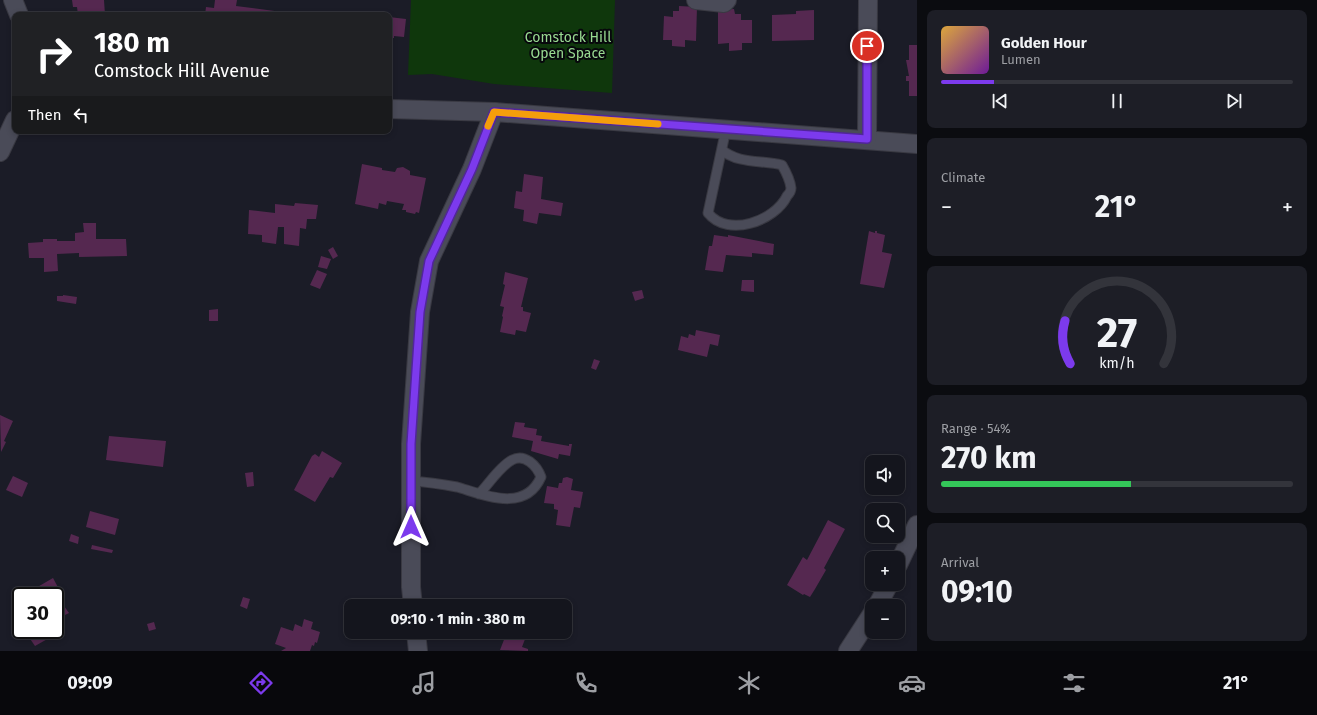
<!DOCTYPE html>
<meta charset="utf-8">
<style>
body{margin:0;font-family:"Fira Sans",sans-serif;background:#1d1e26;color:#f1f3f6;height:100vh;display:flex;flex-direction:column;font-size:15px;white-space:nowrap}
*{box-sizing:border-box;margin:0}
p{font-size:13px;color:#9d9fa4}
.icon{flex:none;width:22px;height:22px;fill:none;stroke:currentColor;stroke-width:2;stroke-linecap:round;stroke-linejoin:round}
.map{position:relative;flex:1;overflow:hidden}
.details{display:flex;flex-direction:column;gap:10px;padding:10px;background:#0b0c10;width:400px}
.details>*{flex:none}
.hud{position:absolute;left:12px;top:12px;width:380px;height:122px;border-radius:8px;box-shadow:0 2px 6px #0003,0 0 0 1px #33343b;background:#202124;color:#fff;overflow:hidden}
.controls{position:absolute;left:865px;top:455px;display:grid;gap:8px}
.controls a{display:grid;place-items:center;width:40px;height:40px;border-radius:8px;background:#14151d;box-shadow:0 2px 6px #0003,0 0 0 1px #33343b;font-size:20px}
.speed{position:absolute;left:12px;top:587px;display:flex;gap:8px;font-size:20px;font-weight:700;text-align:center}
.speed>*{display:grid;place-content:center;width:52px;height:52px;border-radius:50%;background:#14151d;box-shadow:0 2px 6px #0003,0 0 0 1px #33343b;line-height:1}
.speed .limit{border:2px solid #111;border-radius:6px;background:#fff;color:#111}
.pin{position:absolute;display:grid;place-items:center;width:34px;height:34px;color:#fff;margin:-17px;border:2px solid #fff;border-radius:50%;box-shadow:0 1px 4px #0007}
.me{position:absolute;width:44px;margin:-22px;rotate:0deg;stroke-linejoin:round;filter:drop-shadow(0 0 3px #0008)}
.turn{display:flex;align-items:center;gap:14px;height:84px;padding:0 16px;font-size:18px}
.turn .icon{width:52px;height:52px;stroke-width:2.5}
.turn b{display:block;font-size:28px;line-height:34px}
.then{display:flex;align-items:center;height:38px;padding:0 16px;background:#0003;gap:8px;font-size:15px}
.big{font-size:30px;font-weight:700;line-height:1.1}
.details .tile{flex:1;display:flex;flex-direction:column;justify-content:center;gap:6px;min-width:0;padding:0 14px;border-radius:8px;background:#1d1e26}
.details .dial{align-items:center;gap:0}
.dial svg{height:104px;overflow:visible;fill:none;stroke:#33343b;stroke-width:7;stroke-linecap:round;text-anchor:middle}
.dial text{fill:#f1f3f6;stroke:none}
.song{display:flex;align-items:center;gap:12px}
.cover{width:48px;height:48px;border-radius:6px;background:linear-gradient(135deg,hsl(40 70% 55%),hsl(280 70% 35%))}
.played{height:4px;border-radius:2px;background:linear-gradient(90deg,#7c3aed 15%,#33343b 15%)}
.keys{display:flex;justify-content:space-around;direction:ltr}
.heat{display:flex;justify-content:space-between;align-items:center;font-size:22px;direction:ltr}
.charge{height:6px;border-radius:3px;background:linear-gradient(90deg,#34c759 54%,#33343b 0)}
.trip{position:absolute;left:344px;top:599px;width:228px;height:40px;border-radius:8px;background:#14151d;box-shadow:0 2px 6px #0003,0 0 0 1px #33343b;font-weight:700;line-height:40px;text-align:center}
.dock{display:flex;height:64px;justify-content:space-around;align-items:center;background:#08080c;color:#9d9fa4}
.dock .icon{width:28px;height:28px}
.dock .on{color:#7c3aed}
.dock b{font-size:18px;color:#f1f3f6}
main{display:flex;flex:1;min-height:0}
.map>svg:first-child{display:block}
.green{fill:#0f370c}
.building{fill:#552850}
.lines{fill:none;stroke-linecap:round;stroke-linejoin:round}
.service-casing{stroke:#393942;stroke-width:11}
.minor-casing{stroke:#393942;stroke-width:20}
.service{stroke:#4a4b58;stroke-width:9}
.minor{stroke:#4a4b58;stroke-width:18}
.route-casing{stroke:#51269a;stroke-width:10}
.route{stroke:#7c3aed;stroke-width:7}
.slow{stroke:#f59e0b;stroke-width:7}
.labels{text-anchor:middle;stroke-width:4;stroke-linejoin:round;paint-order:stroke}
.park-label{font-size:14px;fill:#98d991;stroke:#07070c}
</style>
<main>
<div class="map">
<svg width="917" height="651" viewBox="0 0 917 651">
<rect width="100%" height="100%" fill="#1b1c27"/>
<path class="green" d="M411,0H615L612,93L494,84L432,74L408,75Z"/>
<g class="building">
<path d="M72,0H104L105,15H78L77,7H73Z"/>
<path d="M215,0H237L236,6L282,12L281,15H205L206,7L214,8Z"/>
<path d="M679,6L697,7L696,41L685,40V47L672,46V40H663L664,16L673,17V11H679Z"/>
<path d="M734,9L735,14H741V20H752V43H742V50L729,51V43L718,44V10Z"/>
<path d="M814,10V40L772,41V15L796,14V11Z"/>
<path d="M389,17L406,19L404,37L394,36V38H389Z"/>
<path d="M909,45H917V96H909V81H906V76H909L906,60H909Z"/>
<path d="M362,164L382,168V170L395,172L397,168L403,167L410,171V175L426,178L419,213L416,212L415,214L406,212V210H402L404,204L387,201L386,205L379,203L378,209L355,204Z"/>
<path d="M524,174L543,177L541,199L563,203L561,216L539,213L537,224L523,221L524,210L514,208L516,191L522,192Z"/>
<path d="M295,203L318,205L316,219H307L306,229L300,228L299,246L284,244V227H278L276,244L262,242V235L248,234L249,210L275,213V204L294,206Z"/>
<path d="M83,223H96V239H126L127,256L79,257V253L57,254L58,271L44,272V258H29L28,243L43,242V239H57V241H75V233L84,232Z"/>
<path d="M869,231L875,233V231H877V233L885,235L882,252L892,254L884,288L860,284Z"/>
<path d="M714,235L728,237V235L774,244L773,255L752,253V257L726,255L723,272L705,270L709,246H712Z"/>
<path d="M333,247L338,256L333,259L328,250Z"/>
<path d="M321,256L331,259L327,269L318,267Z"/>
<path d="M317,270L327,274L320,289L310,285Z"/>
<path d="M505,272L528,278L521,307H523V311L531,313L526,332L516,330L515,335L500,332L503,317L502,316L504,307L500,306L505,285L503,284Z"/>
<path d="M742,280H754V292L741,291Z"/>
<path d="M642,290L644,298L635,301L632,292Z"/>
<path d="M63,295L77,297L76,304L57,301V296H63Z"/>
<path d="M218,309V321H209V310Z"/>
<path d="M696,330L720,335L718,346L710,344L707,357L678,350L681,336L688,338L689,334L695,336Z"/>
<path d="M594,359L600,361L596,370L591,368Z"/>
<path d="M0,415L13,421L4,441L6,442L1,452Z"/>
<path d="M515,422L525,423L524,427L537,429L536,435L542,436L541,441L569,446V444H572L570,456L559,454L558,459L531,451L533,441L512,437Z"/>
<path d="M109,436L166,441L163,467L106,460Z"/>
<path d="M322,451L342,463L333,478L330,477L315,502L294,490L312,456L315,454L319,457Z"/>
<path d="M253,472L254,486L247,487L245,473Z"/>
<path d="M13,476L28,483L22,497L6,490Z"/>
<path d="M567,477L573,479L571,490L583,492L580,508L574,507L570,527L556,525L558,510L554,509V504L544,503L547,486L558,488L559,483H562L563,478Z"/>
<path d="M90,511L119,519L115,535L86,527Z"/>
<path d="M828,520L845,529L824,568L826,570L815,589L810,597L804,594L803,595L787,585L803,557L807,560Z"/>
<path d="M71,534L79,537L78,544L69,541Z"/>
<path d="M92,545L113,550L112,553L91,549Z"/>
<path d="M53,578L60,591L55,595L22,596Z"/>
<path d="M21,596V611L15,600Z"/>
<path d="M243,597L250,599L247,609L240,606Z"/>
<path d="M513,599L531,606H510Z"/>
<path d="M64,606L69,613L61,617L57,610Z"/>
<path d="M304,619L313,622L311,629L320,632L317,643L315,642L314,646L312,645L310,651H281L286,648L275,644L281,627L293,631L295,624L302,627Z"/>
<path d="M154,622L156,629L149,631L147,624Z"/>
<path d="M24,630H48L51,637L35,646Z"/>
<path d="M507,632L527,634L522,647L528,649V651L500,650Z"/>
</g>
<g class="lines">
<defs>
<g id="service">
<path d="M722,150C738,164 762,160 782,165C786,172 790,179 791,188C791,191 789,194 787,196C775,221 728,238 708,213L726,129"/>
<path d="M411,481C427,482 441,484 457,487C485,495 525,513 541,477C537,466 525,453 512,460C499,467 489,484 479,494"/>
</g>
<g id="minor">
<path d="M13,0L19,15"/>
<path d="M696,0L724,3L727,0"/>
<path d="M389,109L494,112L917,144"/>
<path d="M867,139L868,0"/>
<path d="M0,152L15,120"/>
<path d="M898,565L917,525"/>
<path d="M413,606L411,587V444L420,312L429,261L472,169L494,112"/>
<path d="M877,606L889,584"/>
<path d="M416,632L418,651"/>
<path d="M848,651L872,614"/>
</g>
</defs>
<use href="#service" class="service-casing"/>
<use href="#minor" class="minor-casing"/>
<use href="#service" class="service"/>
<use href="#minor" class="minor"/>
</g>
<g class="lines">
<defs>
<path id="route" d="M411,527V444L418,341L420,312L429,261L472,169L494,112L867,139V46"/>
</defs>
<use href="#route" class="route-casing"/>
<use href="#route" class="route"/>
<path class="slow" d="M488,126L494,112L658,124"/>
</g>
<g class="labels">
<g class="park-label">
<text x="568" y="42">Comstock Hill<tspan x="568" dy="16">Open Space</tspan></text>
</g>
</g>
</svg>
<div class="controls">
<a><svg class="icon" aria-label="sound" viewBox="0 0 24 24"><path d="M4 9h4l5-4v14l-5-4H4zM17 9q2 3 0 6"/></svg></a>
<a><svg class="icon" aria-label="search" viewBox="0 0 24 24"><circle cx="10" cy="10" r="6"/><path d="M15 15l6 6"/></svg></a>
<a>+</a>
<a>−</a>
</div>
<div class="speed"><div class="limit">30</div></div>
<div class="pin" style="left:867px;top:46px;background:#d93025"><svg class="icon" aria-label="arrive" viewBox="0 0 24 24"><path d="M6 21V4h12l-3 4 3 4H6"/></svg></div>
<svg class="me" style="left:411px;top:527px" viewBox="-20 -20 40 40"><path d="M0-17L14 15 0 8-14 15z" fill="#7c3aed" stroke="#fff" stroke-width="4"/></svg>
<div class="trip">09:10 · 1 min · 380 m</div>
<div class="hud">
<div class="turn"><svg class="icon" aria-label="right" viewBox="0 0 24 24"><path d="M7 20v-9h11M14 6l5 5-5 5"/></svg><div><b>180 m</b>Comstock Hill Avenue</div></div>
<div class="then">Then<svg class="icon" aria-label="left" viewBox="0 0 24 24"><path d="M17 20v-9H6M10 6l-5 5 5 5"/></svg></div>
</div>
</div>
<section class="details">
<div class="tile">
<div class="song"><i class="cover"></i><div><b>Golden Hour</b><p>Lumen</p></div></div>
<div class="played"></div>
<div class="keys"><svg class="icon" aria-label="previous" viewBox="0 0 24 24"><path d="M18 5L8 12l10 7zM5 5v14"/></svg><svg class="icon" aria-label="pause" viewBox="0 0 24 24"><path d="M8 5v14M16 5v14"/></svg><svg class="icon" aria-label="next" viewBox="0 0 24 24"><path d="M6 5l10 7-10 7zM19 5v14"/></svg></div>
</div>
<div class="tile"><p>Climate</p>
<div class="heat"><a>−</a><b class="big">21°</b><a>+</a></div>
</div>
<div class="tile dial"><svg viewBox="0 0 100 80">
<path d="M14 69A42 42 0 1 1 86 69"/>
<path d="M14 69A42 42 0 0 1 10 36" stroke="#7c3aed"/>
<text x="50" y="56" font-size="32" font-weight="700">27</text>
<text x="50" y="72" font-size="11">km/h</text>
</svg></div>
<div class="tile"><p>Range · 54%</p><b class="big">270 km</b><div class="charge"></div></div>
<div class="tile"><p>Arrival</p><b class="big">09:10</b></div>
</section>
</main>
<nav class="dock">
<b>09:09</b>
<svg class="icon on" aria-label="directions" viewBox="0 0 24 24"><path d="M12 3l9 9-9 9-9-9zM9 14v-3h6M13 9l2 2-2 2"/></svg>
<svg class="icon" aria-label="music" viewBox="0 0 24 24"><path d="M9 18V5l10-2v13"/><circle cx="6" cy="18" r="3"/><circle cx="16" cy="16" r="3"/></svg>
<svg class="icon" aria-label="phone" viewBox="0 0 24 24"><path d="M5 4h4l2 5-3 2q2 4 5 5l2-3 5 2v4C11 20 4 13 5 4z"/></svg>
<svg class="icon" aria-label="climate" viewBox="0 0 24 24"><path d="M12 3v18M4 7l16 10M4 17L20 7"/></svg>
<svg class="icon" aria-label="car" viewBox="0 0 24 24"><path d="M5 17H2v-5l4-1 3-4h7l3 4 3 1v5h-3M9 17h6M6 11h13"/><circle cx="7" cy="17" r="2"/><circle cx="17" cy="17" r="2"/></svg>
<svg class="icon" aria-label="filters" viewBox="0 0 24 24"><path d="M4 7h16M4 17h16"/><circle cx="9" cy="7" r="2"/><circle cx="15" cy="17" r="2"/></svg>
<b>21°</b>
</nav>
